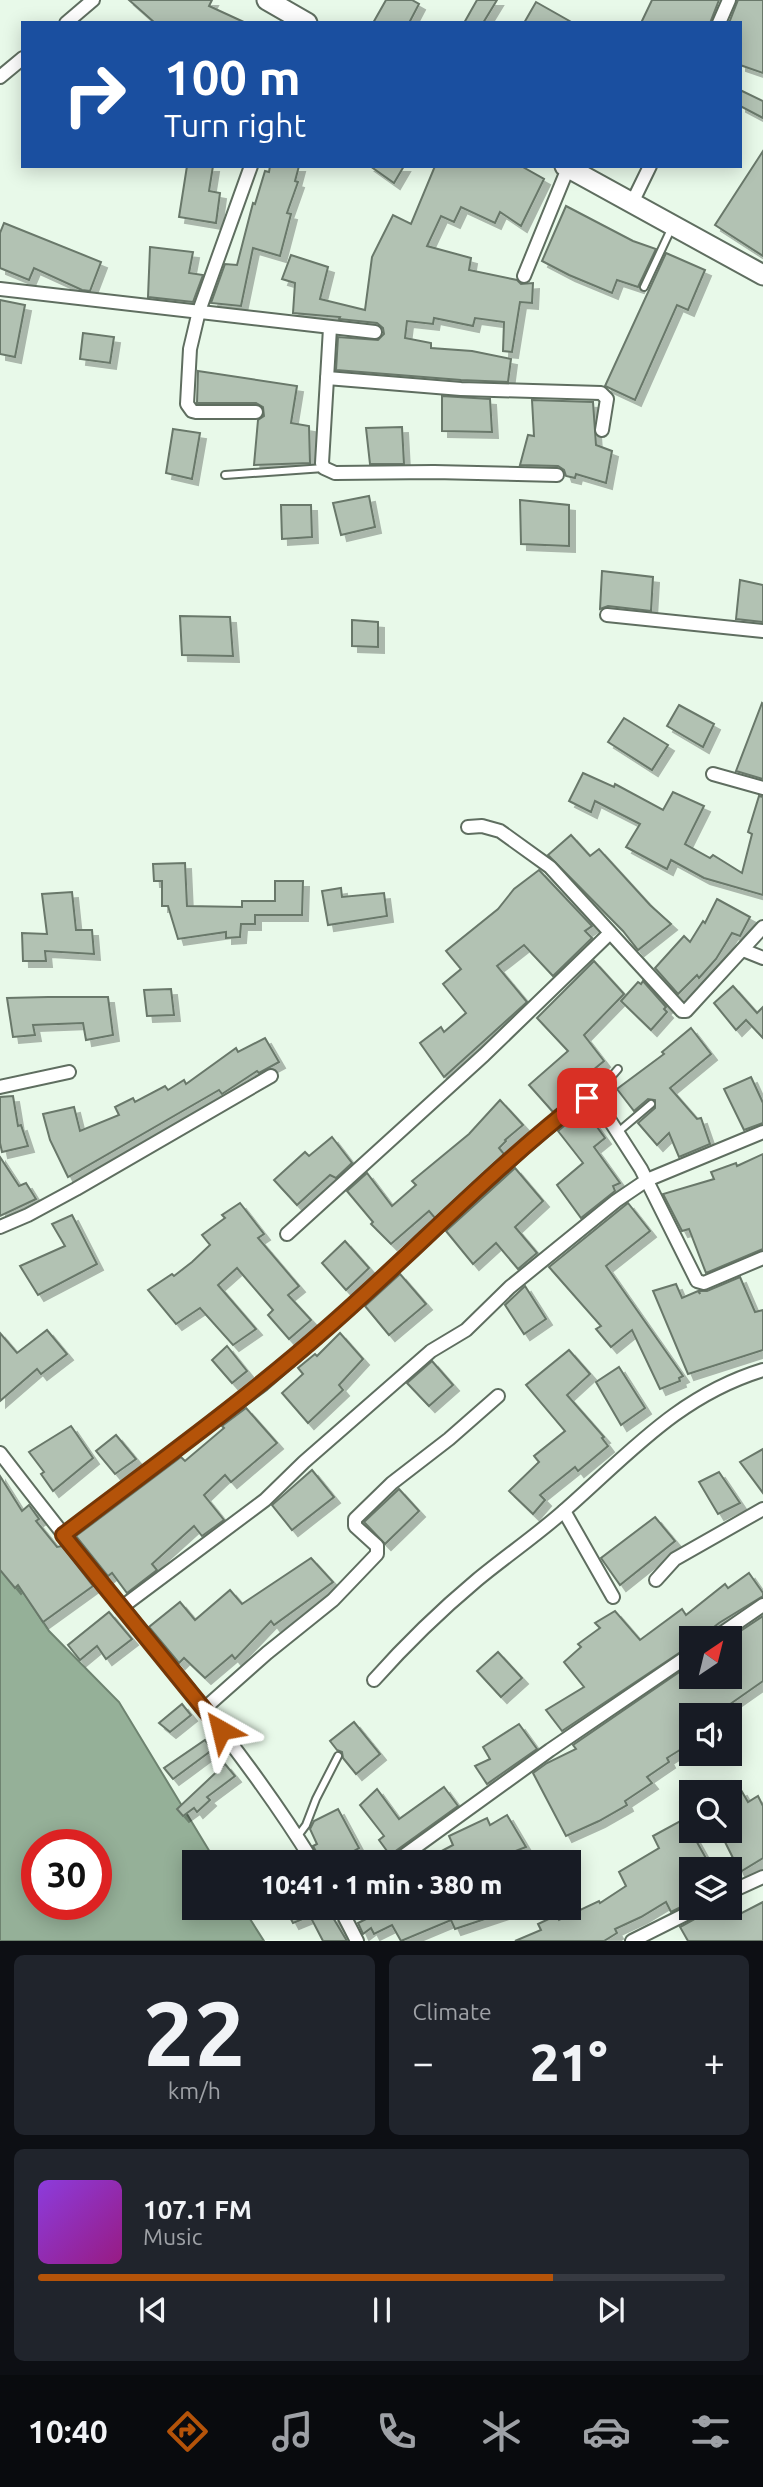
<!DOCTYPE html>
<meta charset="utf-8">
<style>
body{margin:0;font-family:Ubuntu,sans-serif;background:#20242c;color:#f1f3f6;height:100vh;display:flex;flex-direction:column;font-size:26px;white-space:nowrap}
*{box-sizing:border-box;margin:0}
p{font-size:23px;color:#9ea1a6}
.icon{flex:none;width:38px;height:38px;fill:none;stroke:currentColor;stroke-width:2;stroke-linecap:round;stroke-linejoin:round}
.map{position:relative;height:1941px;overflow:hidden}
.panel{display:flex;flex-direction:column;gap:14px;padding:14px;background:#0d0f14;flex:1}
.panel>*{flex:none}
.banner{position:absolute;left:21px;top:21px;width:721px;height:147px;border-radius:0px;box-shadow:0 4px 18px #0003;background:#1a4fa0;color:#fff;overflow:hidden}
.needle{width:46px;rotate:35deg}
.fabs{position:absolute;left:679px;top:1626px;display:grid;gap:14px}
.fabs a{display:grid;place-items:center;width:63px;height:63px;border-radius:0px;background:#171b24;box-shadow:0 4px 18px #0003;font-size:35px}
.speed{position:absolute;left:21px;top:1829px;display:flex;gap:14px;font-size:35px;font-weight:700;text-align:center}
.speed>*{display:grid;place-content:center;width:91px;height:91px;border-radius:50%;background:#171b24;box-shadow:0 4px 18px #0003;line-height:1}
.speed .limit{border:10px solid #d22;background:#fff;color:#111}
.pin{position:absolute;display:grid;place-items:center;width:60px;height:60px;color:#fff;margin:-30px;border-radius:14px;box-shadow:0 4px 10px #0006}
.me{position:absolute;width:77px;margin:-38px;rotate:323deg;stroke-linejoin:round;filter:drop-shadow(0 0 5px #0008)}
.turn{display:flex;align-items:center;gap:24px;height:147px;padding:0 28px;font-size:32px}
.turn .icon{width:91px;height:91px;stroke-width:2.5}
.turn b{display:block;font-size:49px;line-height:60px}
.big{font-size:52px;font-weight:800;line-height:1.1}
.panel .tile{flex:1;display:flex;flex-direction:column;justify-content:center;gap:10px;min-width:0;padding:0 24px;border-radius:10px;background:#20242c}
.panel .dial{align-items:center;gap:0}
.dial b{font-size:91px;line-height:1}
.song{display:flex;align-items:center;gap:21px}
.cover{width:84px;height:84px;border-radius:10px;background:linear-gradient(135deg,hsl(270 70% 55%),hsl(310 70% 35%))}
.played{height:7px;border-radius:4px;background:linear-gradient(90deg,#b45309 75%,#363941 75%)}
.keys{display:flex;justify-content:space-around;direction:ltr}
.heat{display:flex;justify-content:space-between;align-items:center;font-size:38px;direction:ltr}
.panel .tiles{flex:1;display:grid;gap:14px;grid-template-columns:1fr 1fr}
.tile:last-child{grid-column:span 2}
.trip{position:absolute;left:182px;top:1850px;width:399px;height:70px;border-radius:0px;background:#171b24;box-shadow:0 4px 18px #0003;font-weight:800;line-height:70px;text-align:center}
.menu{display:flex;height:112px;justify-content:space-around;align-items:center;background:#090b0e;color:#9ea1a6}
.menu .icon{width:49px;height:49px}
.menu .current{color:#b45309}
.menu b{font-size:32px;color:#f1f3f6}
.map>svg:first-child{display:block}
.water{fill:#95b098;stroke:#6e8370;stroke-width:2;fill-rule:evenodd}
.building{fill:#b2c2b3;stroke:#69786a;stroke-width:2;filter:url(#shadow)}
.lines{fill:none;stroke-linecap:round;stroke-linejoin:round}
.lane-casing{stroke:#5f6e60;stroke-width:10}
.street-casing{stroke:#5f6e60;stroke-width:16}
.secondary-casing{stroke:#5f6e60;stroke-width:23}
.lane{stroke:#fff;stroke-width:6}
.street{stroke:#fff;stroke-width:12}
.secondary{stroke:#fff;stroke-width:19}
.route-casing{stroke:#753606;stroke-width:18}
.route{stroke:#b45309;stroke-width:12}
</style>
<div class="map">
<svg width="763" height="1941" viewBox="0 0 763 1941">
<defs>
<filter id="shadow"><feDropShadow dx="6" dy="6" stdDeviation="0" flood-color="#0004"/></filter>
</defs>
<rect width="100%" height="100%" fill="#e8f9e9"/>
<path class="water" d="M0,1557L49,1631L119,1702L216,1862H194V1908H243L264,1941H0ZM37,1844H96V1904H37Z"/>
<g class="building">
<path d="M129,0H212L209,6L246,23H155Z"/>
<path d="M386,0H412L419,4L409,23H373Z"/>
<path d="M477,0H497L483,23H464Z"/>
<path d="M652,0H719L710,23H641Z"/>
<path d="M738,0H763V73L740,65V23H729Z"/>
<path d="M536,2L573,23H524Z"/>
<path d="M740,90L763,101V118L740,106Z"/>
<path d="M763,151V256L715,225Z"/>
<path d="M187,166H213L209,191L220,193L216,223L179,217Z"/>
<path d="M270,166H299L295,181L298,182L287,213L291,214L280,256L253,248L241,306L211,303L225,264L237,265L253,203L255,204L265,171L269,172Z"/>
<path d="M370,166H404L394,183Z"/>
<path d="M435,166H521L544,179L521,226L500,212L495,223L461,207L454,222L441,216L427,246L471,258L469,270L517,280L521,284L533,283L532,303L520,302L512,352L503,351L504,322L475,318L473,326L434,318L433,324L407,321L405,338L431,343V348L472,351L511,359L508,382L461,380L336,370L338,337L378,340L384,334L383,328L377,323L339,319L340,317L293,313L295,283L282,279L291,255L328,267L320,299L365,310L372,257L393,215L411,224Z"/>
<path d="M566,206L633,241L656,249L638,287L617,280L612,293L569,275L542,261Z"/>
<path d="M4,223L101,262L90,291L82,290L34,268L29,280L0,268V233Z"/>
<path d="M150,247L193,252L189,273L203,275L193,302L148,297Z"/>
<path d="M666,253L705,270L688,310L677,305L635,400L605,386Z"/>
<path d="M0,300L25,305L15,357L0,354Z"/>
<path d="M83,333L114,337L110,363L80,359Z"/>
<path d="M198,371L297,386L291,423L309,426L310,463L254,465L258,420L264,416L263,407L256,403H197Z"/>
<path d="M442,396L490,399L492,432L442,431Z"/>
<path d="M532,400L593,402L596,445L612,451L606,483L576,474L575,478L566,476L564,470L558,466L520,465L528,435L534,436Z"/>
<path d="M402,427L404,464H370L366,428Z"/>
<path d="M173,429L200,433L192,479L166,473Z"/>
<path d="M369,496L375,527L341,535L333,503Z"/>
<path d="M520,500L569,505V546L521,544Z"/>
<path d="M281,505H311L312,537L282,539Z"/>
<path d="M602,571L653,577L651,611L608,606L600,609Z"/>
<path d="M740,580L763,585V622L736,619Z"/>
<path d="M180,616L230,617L233,656L182,655Z"/>
<path d="M352,620L378,622V647L352,646Z"/>
<path d="M762,703L763,704V779L736,771Z"/>
<path d="M679,705L714,724L703,747L667,726Z"/>
<path d="M624,718L668,745L652,770L608,742Z"/>
<path d="M583,773L614,787L615,784L663,810L673,792L704,806L685,844L710,858L713,855L742,873L752,834L748,832L759,796L763,797V895L704,878L671,860L667,869L626,847L640,824L595,801L591,812L569,801Z"/>
<path d="M571,835L590,856L599,849L650,905L671,924L638,950L623,931L548,855Z"/>
<path d="M185,863L187,906L242,907V901H275V881H303L302,915H255V924H241L240,937L226,938V932L178,939L168,906H162V881H154L153,864Z"/>
<path d="M539,870L592,926L585,931L592,938L553,976L524,945L497,966L527,1002L444,1077L420,1043L441,1027L444,1032L466,1013L443,984L461,969L446,951L498,909L514,889Z"/>
<path d="M341,888L342,897L384,893L387,916L328,925L322,891Z"/>
<path d="M72,892L76,930H92L94,954L45,951L46,961H23L22,933L47,934L42,894Z"/>
<path d="M717,899L750,917L740,936L732,933L716,959L699,978L697,975L678,994L655,968L684,936L690,942L703,921L705,923Z"/>
<path d="M594,961L624,994L584,1035L604,1061L570,1089L574,1095L553,1112L529,1085L568,1051L537,1018Z"/>
<path d="M643,981L666,1007L664,1009L667,1012L651,1030L621,1001L638,982L641,984Z"/>
<path d="M733,986L757,1013L763,1007V1038L746,1020L736,1030L714,1003Z"/>
<path d="M171,989L174,1015L147,1016L144,990Z"/>
<path d="M48,997H108L113,1035L86,1040L83,1023L33,1025L35,1035L13,1037L7,998Z"/>
<path d="M691,1028L711,1054L670,1088L697,1119L701,1118L710,1144L679,1157L669,1133L657,1145L638,1123L655,1108V1100L648,1099L634,1111L617,1089L664,1054L662,1052Z"/>
<path d="M265,1038L279,1062L259,1073L257,1071L222,1094L219,1090L68,1177L50,1140L43,1114L74,1107L80,1131L119,1115L115,1107L133,1098L135,1102L165,1086L168,1090L184,1080L186,1084L236,1048L238,1052Z"/>
<path d="M751,1077L763,1103V1123L744,1130L724,1089Z"/>
<path d="M13,1096L18,1126L21,1125L28,1146L2,1152L0,1143V1097Z"/>
<path d="M500,1100L523,1125L505,1140L506,1141L499,1148L504,1154L435,1218L429,1211L391,1244L371,1224L373,1222L347,1191L367,1173L392,1206L416,1185L412,1181L469,1134Z"/>
<path d="M584,1109L605,1138L594,1147L620,1183L613,1186L615,1191L581,1218L557,1185L583,1163L558,1131Z"/>
<path d="M332,1137L352,1163L336,1178L330,1175L297,1205L274,1180L305,1152L309,1156Z"/>
<path d="M763,1154V1249L706,1273L689,1229L682,1231L663,1194L714,1179L711,1172L736,1163L737,1166Z"/>
<path d="M0,1157L19,1186L26,1183L36,1199L0,1216Z"/>
<path d="M515,1168L543,1201L515,1227L537,1253L518,1269L496,1243L473,1264L446,1231Z"/>
<path d="M240,1203L264,1234L258,1238L299,1286L288,1295L311,1320L289,1339L268,1315L273,1310L237,1268L218,1285L256,1329L233,1345L200,1308L176,1324L148,1290L172,1274L174,1276L192,1262L210,1245L202,1235L225,1218L222,1215Z"/>
<path d="M628,1203L650,1231L606,1266L683,1376L679,1378L680,1381L660,1389L632,1330L611,1347L596,1329L601,1326L549,1267Z"/>
<path d="M72,1215L97,1264L38,1295L20,1266L65,1246L52,1224Z"/>
<path d="M345,1241L369,1268L346,1290L322,1263Z"/>
<path d="M400,1274L426,1304L389,1335L365,1306Z"/>
<path d="M740,1277L755,1312L763,1310V1350L688,1374L653,1291L676,1284L682,1298L698,1291L700,1294L699,1291H707Z"/>
<path d="M525,1286L546,1319L524,1334L505,1305Z"/>
<path d="M47,1330L67,1354L41,1374L37,1369L0,1401V1333L17,1353Z"/>
<path d="M340,1333L363,1359L339,1385L343,1390L308,1423L282,1393L303,1374L298,1368L315,1354L317,1356Z"/>
<path d="M227,1346L247,1371L232,1383L212,1360Z"/>
<path d="M569,1350L590,1374L567,1395L604,1437L602,1438L608,1446L578,1471L575,1467L540,1495L545,1500L533,1514L509,1491L539,1462L534,1456L565,1431L526,1385Z"/>
<path d="M432,1361L453,1385L429,1406L407,1383Z"/>
<path d="M619,1367L645,1408L621,1425L596,1382Z"/>
<path d="M246,1408L277,1443L231,1482L225,1475L204,1495L224,1520L202,1536L194,1526L152,1564L157,1570L127,1593L112,1573L108,1576L76,1536L181,1457L185,1461L224,1428L222,1426Z"/>
<path d="M71,1426L93,1458L53,1491L41,1474L44,1472L29,1452Z"/>
<path d="M116,1435L136,1459L115,1474L96,1451Z"/>
<path d="M763,1449V1493L740,1462Z"/>
<path d="M312,1470L334,1497L292,1530L272,1505Z"/>
<path d="M719,1472L740,1503L718,1514L699,1482Z"/>
<path d="M0,1476L22,1511L29,1505L39,1519L36,1521L57,1547L62,1546L93,1586L43,1622L18,1585L15,1588L0,1570Z"/>
<path d="M399,1489L419,1511L385,1544L364,1522Z"/>
<path d="M655,1517L675,1541L620,1585L601,1558Z"/>
<path d="M311,1558L333,1582L274,1625L271,1621L235,1659L232,1655L205,1678L184,1658L179,1663L149,1627L180,1602L195,1620L230,1590L242,1604Z"/>
<path d="M749,1573L763,1593V1596L719,1623L700,1638H691V1645L562,1731L546,1710L584,1687L564,1662L581,1647L578,1644L600,1628L595,1623L615,1611L640,1640L682,1609L686,1615L725,1584L728,1588Z"/>
<path d="M109,1612L132,1639L106,1659L97,1646L80,1660L68,1645Z"/>
<path d="M763,1616V1681L726,1707L730,1715H691V1743L667,1758L669,1762L647,1777L652,1783L625,1801L627,1805L599,1821L566,1836L533,1773L547,1763L576,1749L573,1745L691,1664V1676H730V1638Z"/>
<path d="M498,1652L522,1678L501,1697L477,1671Z"/>
<path d="M182,1704L191,1715L170,1732L159,1723Z"/>
<path d="M354,1722L380,1754L356,1774L343,1758L342,1752L337,1750L330,1741Z"/>
<path d="M519,1724L537,1749L487,1784L475,1766L490,1759L483,1747Z"/>
<path d="M205,1740L212,1750L173,1779L164,1768Z"/>
<path d="M225,1764L235,1776L207,1797L210,1800L197,1812L194,1808L183,1816L177,1809Z"/>
<path d="M444,1787L458,1806L390,1855L379,1840L384,1836L360,1805L377,1789L399,1819Z"/>
<path d="M741,1790L748,1802L758,1796L763,1806V1858L740,1872L719,1830H730V1795Z"/>
<path d="M338,1809L359,1848L350,1853L356,1862H322L313,1846L317,1844L310,1829L314,1821Z"/>
<path d="M507,1815L526,1847L505,1855L508,1862H421L453,1845L449,1836L487,1818L490,1825Z"/>
<path d="M684,1819L712,1869H691V1902L671,1912L666,1902L641,1917L615,1929L617,1933L604,1941H515L541,1930L538,1924L557,1915L559,1920L599,1901L600,1903L626,1886L619,1872L659,1848L653,1836Z"/>
<path d="M763,1902V1941H688L680,1927L702,1915L707,1908H734L738,1915Z"/>
<path d="M285,1908H328L324,1909L328,1918L332,1916L347,1941H323L310,1916L293,1923Z"/>
<path d="M364,1908H424L428,1915L446,1908H511L512,1910L455,1929L451,1920L401,1941L392,1925L374,1934L371,1928L363,1934L358,1923L370,1917Z"/>
</g>
<g class="lines">
<defs>
<g id="lane">
<path d="M644,287L672,227"/>
<path d="M225,475L324,468"/>
<path d="M592,1099L618,1069"/>
<path d="M618,1132L651,1104"/>
<path d="M297,1837L306,1825L316,1799L338,1756"/>
</g>
<g id="street">
<path d="M66,23L93,0"/>
<path d="M719,23L729,0"/>
<path d="M0,77L23,58"/>
<path d="M251,166L199,311L190,349L187,404L192,411L196,412H256"/>
<path d="M632,203L650,166"/>
<path d="M524,276L568,168"/>
<path d="M0,289L375,332"/>
<path d="M330,328L322,463L324,468L335,473L434,472L557,475"/>
<path d="M327,378L461,389L601,393L607,399L602,430"/>
<path d="M607,615L763,631"/>
<path d="M713,774L763,788"/>
<path d="M468,827L482,826L500,831L550,867L682,1011H686L763,927"/>
<path d="M743,950L763,958"/>
<path d="M0,1087L69,1072"/>
<path d="M0,1227L28,1215L76,1189L271,1076"/>
<path d="M287,1234L484,1055L610,933"/>
<path d="M0,1453C40,1505 80,1556 122,1607C189,1689 257,1771 313,1862"/>
<path d="M564,1511L613,1597"/>
<path d="M63,1535L263,1384L330,1326L528,1144L584,1098L592,1099L598,1102L641,1169L697,1281L704,1283L763,1258"/>
<path d="M656,1580L675,1559L763,1509"/>
<path d="M122,1607L265,1500L304,1462L431,1351L466,1330L510,1287L616,1201L647,1180L763,1132"/>
<path d="M715,1638L763,1605"/>
<path d="M374,1680C406,1644 440,1611 477,1580C506,1556 537,1535 565,1510C629,1454 678,1396 763,1370"/>
<path d="M205,1708L267,1653L333,1600L377,1554V1546L355,1526V1519L392,1483L449,1439L498,1396"/>
<path d="M395,1862L550,1750L691,1654"/>
<path d="M730,1892L763,1877"/>
<path d="M340,1908L357,1941"/>
<path d="M632,1941L698,1908"/>
</g>
<g id="secondary">
<path d="M267,0L307,23"/>
<path d="M565,166L763,275"/>
</g>
</defs>
<use href="#lane" class="lane-casing"/>
<use href="#street" class="street-casing"/>
<use href="#secondary" class="secondary-casing"/>
<use href="#lane" class="lane"/>
<use href="#street" class="street"/>
<use href="#secondary" class="secondary"/>
</g>
<g class="lines">
<defs>
<path id="route" d="M221,1730L63,1535C152,1467 243,1402 327,1328C413,1253 491,1170 581,1100L587,1098"/>
</defs>
<use href="#route" class="route-casing"/>
<use href="#route" class="route"/>
</g>
</svg>
<div class="fabs">
<a><svg class="needle" viewBox="-14 -14 28 28"><path d="M0-13l5 13h-10z" fill="#e53935"/><path d="M0 13l5-13h-10z" fill="#9ea1a6"/></svg></a>
<a><svg class="icon" aria-label="sound" viewBox="0 0 24 24"><path d="M4 9h4l5-4v14l-5-4H4zM17 9q2 3 0 6"/></svg></a>
<a><svg class="icon" aria-label="search" viewBox="0 0 24 24"><circle cx="10" cy="10" r="6"/><path d="M15 15l6 6"/></svg></a>
<a><svg class="icon" aria-label="layers" viewBox="0 0 24 24"><path d="M12 4l9 5-9 5-9-5zM3 14l9 5 9-5"/></svg></a>
</div>
<div class="speed"><div class="limit">30</div></div>
<div class="pin" style="left:587px;top:1098px;background:#d93025"><svg class="icon" aria-label="arrive" viewBox="0 0 24 24"><path d="M6 21V4h12l-3 4 3 4H6"/></svg></div>
<svg class="me" style="left:221px;top:1730px" viewBox="-20 -20 40 40"><path d="M0-17L14 15 0 8-14 15z" fill="#b45309" stroke="#fff" stroke-width="4"/></svg>
<div class="trip">10:41 · 1 min · 380 m</div>
<div class="banner">
<div class="turn"><svg class="icon" aria-label="right" viewBox="0 0 24 24"><path d="M7 20v-9h11M14 6l5 5-5 5"/></svg><div><b>100 m</b>Turn right</div></div>
</div>
</div>
<section class="panel">
<div class="tiles">
<div class="tile dial"><b>22</b><p>km/h</p></div>
<div class="tile"><p>Climate</p>
<div class="heat"><a>−</a><b class="big">21°</b><a>+</a></div>
</div>
<div class="tile">
<div class="song"><i class="cover"></i><div><b>107.1 FM</b><p>Music</p></div></div>
<div class="played"></div>
<div class="keys"><svg class="icon" aria-label="previous" viewBox="0 0 24 24"><path d="M18 5L8 12l10 7zM5 5v14"/></svg><svg class="icon" aria-label="pause" viewBox="0 0 24 24"><path d="M8 5v14M16 5v14"/></svg><svg class="icon" aria-label="next" viewBox="0 0 24 24"><path d="M6 5l10 7-10 7zM19 5v14"/></svg></div>
</div>
</div>
</section>
<nav class="menu">
<b>10:40</b>
<svg class="icon current" aria-label="directions" viewBox="0 0 24 24"><path d="M12 3l9 9-9 9-9-9zM9 14v-3h6M13 9l2 2-2 2"/></svg>
<svg class="icon" aria-label="music" viewBox="0 0 24 24"><path d="M9 18V5l10-2v13"/><circle cx="6" cy="18" r="3"/><circle cx="16" cy="16" r="3"/></svg>
<svg class="icon" aria-label="phone" viewBox="0 0 24 24"><path d="M5 4h4l2 5-3 2q2 4 5 5l2-3 5 2v4C11 20 4 13 5 4z"/></svg>
<svg class="icon" aria-label="climate" viewBox="0 0 24 24"><path d="M12 3v18M4 7l16 10M4 17L20 7"/></svg>
<svg class="icon" aria-label="car" viewBox="0 0 24 24"><path d="M5 17H2v-5l4-1 3-4h7l3 4 3 1v5h-3M9 17h6M6 11h13"/><circle cx="7" cy="17" r="2"/><circle cx="17" cy="17" r="2"/></svg>
<svg class="icon" aria-label="filters" viewBox="0 0 24 24"><path d="M4 7h16M4 17h16"/><circle cx="9" cy="7" r="2"/><circle cx="15" cy="17" r="2"/></svg>
</nav>
